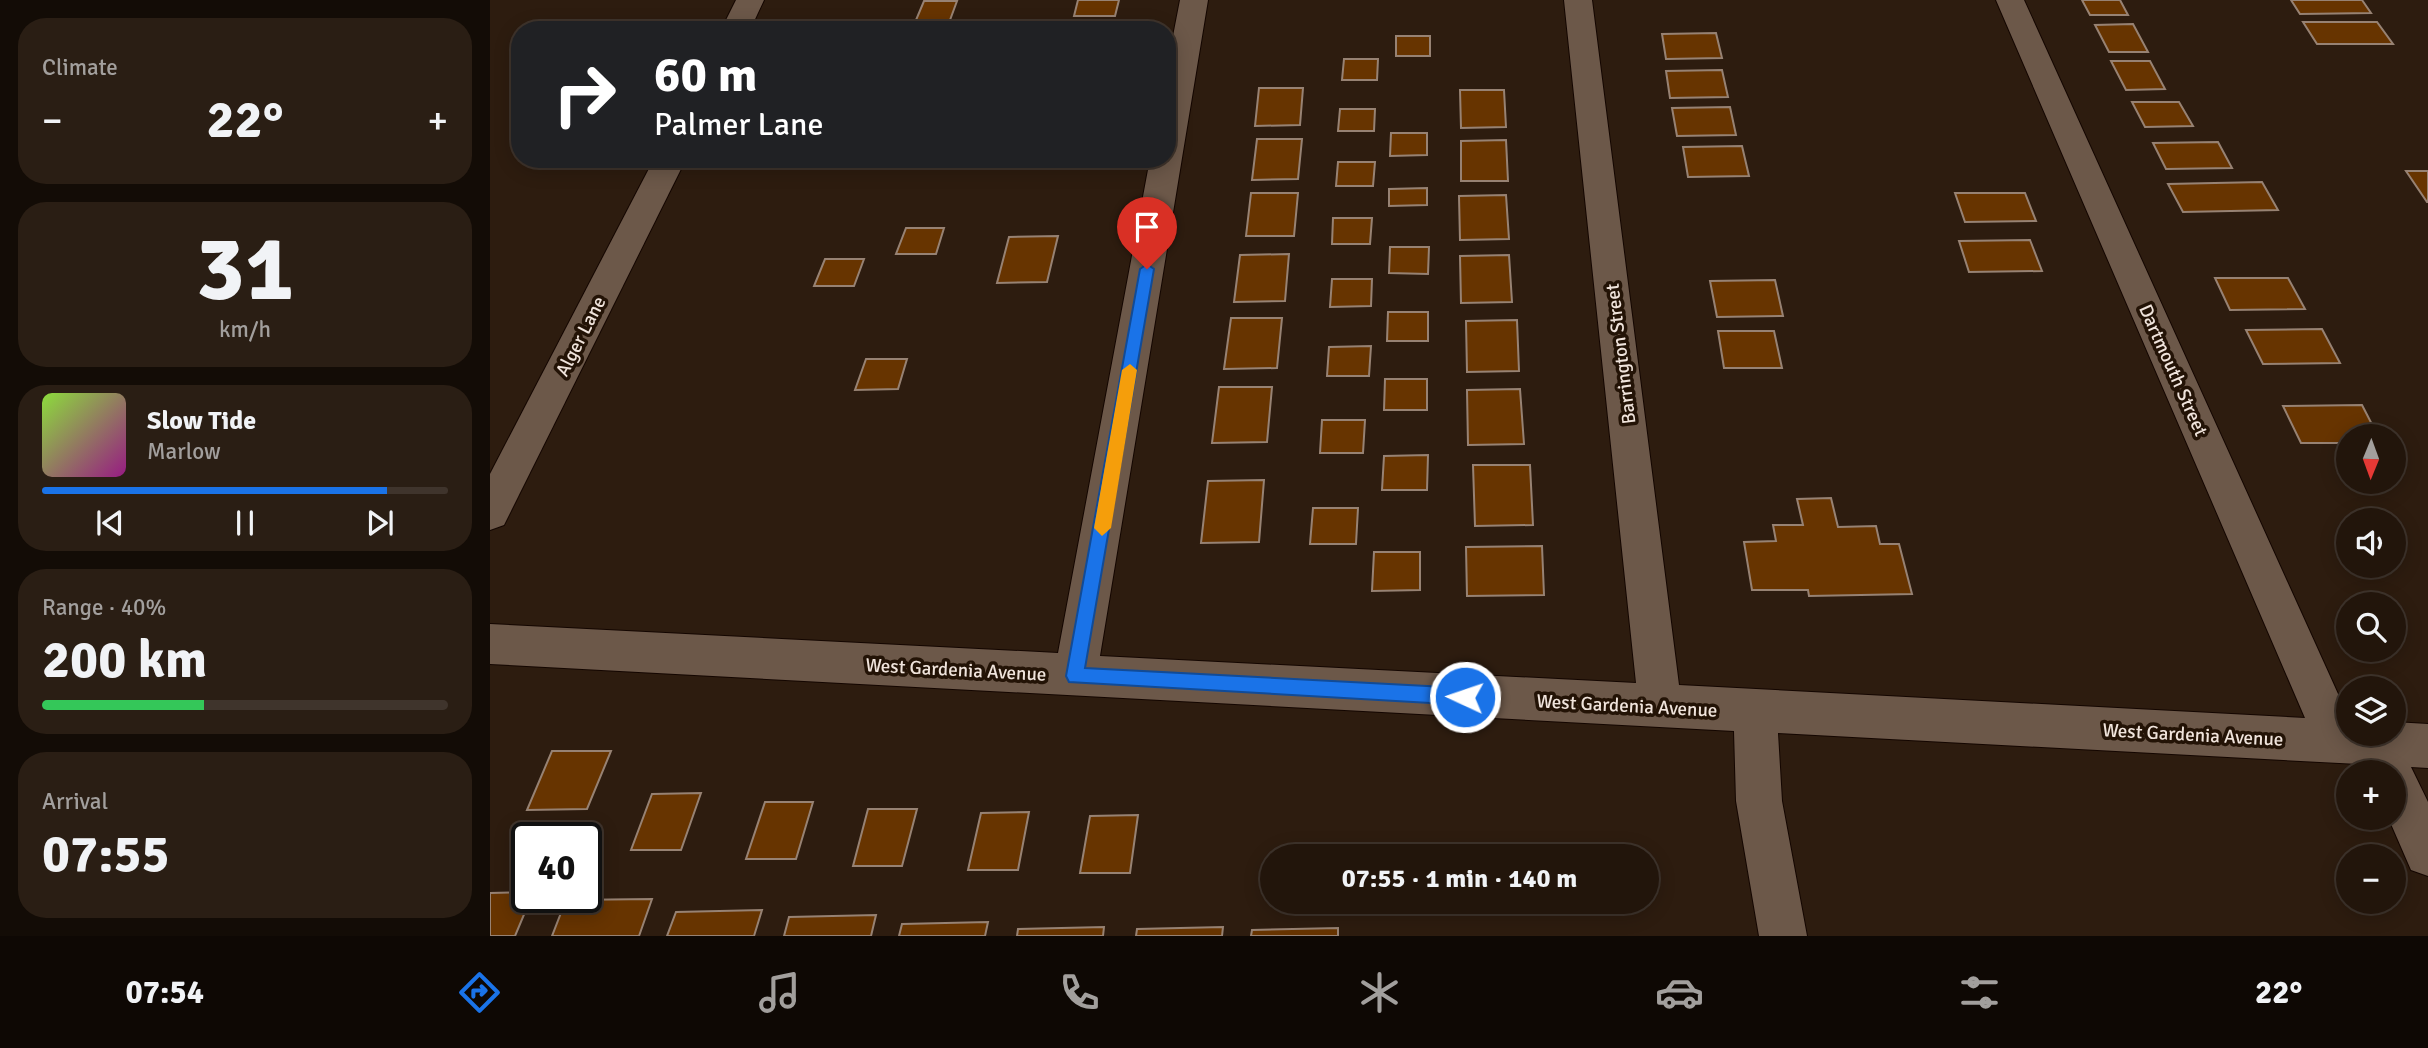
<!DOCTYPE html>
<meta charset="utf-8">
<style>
body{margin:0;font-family:Signika,sans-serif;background:#2a1e14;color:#f1f3f6;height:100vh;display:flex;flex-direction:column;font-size:26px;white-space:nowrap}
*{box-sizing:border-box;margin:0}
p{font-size:23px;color:#a29f9d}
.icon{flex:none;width:38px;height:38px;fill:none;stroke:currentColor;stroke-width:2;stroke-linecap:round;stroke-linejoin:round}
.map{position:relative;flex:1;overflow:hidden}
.panel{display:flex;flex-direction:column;gap:18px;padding:18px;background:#130c06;width:490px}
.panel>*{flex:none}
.hud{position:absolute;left:21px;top:21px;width:665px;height:147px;border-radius:28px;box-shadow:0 4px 18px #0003,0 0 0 2px #3f342c;background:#202124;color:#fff;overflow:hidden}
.needle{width:46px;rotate:181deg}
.fabs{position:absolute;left:1846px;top:424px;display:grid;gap:14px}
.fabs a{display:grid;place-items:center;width:70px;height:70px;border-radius:50%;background:#22150b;box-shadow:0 4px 18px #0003,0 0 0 2px #3f342c;font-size:35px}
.speed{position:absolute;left:21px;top:822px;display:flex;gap:14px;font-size:35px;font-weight:700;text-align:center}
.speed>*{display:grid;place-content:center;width:91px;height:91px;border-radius:50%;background:#22150b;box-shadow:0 4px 18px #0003,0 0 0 2px #3f342c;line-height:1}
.speed .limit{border:4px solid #111;border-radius:10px;background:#fff;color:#111}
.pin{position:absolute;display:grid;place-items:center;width:60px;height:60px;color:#fff;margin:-72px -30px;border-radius:50% 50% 50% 0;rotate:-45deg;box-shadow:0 0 7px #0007}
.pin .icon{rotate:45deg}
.me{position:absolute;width:77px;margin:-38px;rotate:273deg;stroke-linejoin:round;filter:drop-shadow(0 0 5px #0008)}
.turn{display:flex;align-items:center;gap:24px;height:147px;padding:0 28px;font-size:32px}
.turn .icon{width:91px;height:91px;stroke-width:2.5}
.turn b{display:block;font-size:49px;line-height:60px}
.big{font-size:52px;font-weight:800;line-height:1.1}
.panel .card{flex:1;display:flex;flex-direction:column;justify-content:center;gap:10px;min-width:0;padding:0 24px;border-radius:28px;background:#2a1e14}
.panel .dial{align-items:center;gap:0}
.dial b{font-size:91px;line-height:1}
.song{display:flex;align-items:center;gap:21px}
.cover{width:84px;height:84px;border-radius:10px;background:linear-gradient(135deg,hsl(90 70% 55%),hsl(310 70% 35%))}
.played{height:7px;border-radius:4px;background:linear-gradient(90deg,#1a73e8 85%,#3f342c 85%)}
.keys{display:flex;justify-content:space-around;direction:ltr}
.heat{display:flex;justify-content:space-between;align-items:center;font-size:38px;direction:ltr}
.charge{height:10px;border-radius:5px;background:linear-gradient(90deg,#34c759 40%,#3f342c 0)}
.trip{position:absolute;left:770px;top:844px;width:399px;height:70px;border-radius:35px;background:#22150b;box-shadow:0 4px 18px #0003,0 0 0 2px #3f342c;font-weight:800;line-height:70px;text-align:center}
.menu{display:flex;height:112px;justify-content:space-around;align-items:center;background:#0e0804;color:#a29f9d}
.menu .icon{width:49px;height:49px}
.menu .on{color:#1a73e8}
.menu b{font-size:32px;color:#f1f3f6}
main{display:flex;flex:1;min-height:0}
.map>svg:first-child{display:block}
.building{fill:#673400;stroke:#978273;stroke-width:2}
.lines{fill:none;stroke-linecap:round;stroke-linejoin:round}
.minor-casing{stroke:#140600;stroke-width:2}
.minor{fill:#6c5849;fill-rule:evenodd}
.route{fill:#1a73e8;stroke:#114b97;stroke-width:2}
.slow{fill:#f59e0b}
.labels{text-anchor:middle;stroke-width:7;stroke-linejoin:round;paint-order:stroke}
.street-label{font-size:19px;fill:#f0e4dc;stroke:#231306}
</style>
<main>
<section class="panel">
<div class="card"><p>Climate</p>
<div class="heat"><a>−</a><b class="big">22°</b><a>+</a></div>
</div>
<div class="card dial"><b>31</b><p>km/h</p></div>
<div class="card">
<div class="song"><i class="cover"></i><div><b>Slow Tide</b><p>Marlow</p></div></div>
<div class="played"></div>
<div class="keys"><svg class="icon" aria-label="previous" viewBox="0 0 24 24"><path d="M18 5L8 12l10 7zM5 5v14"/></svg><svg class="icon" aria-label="pause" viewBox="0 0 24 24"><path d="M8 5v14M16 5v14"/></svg><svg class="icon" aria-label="next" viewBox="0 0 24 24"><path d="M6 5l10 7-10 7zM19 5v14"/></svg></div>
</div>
<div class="card"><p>Range · 40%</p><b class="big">200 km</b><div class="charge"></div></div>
<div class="card"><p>Arrival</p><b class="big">07:55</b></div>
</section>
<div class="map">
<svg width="1938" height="936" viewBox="0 0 1938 936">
<rect width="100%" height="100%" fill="#2d1c0f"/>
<g class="building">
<path d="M588,0H629L625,16H584Z"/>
<path d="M1592,0H1630L1638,15H1600Z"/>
<path d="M1801,0H1872L1881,13L1810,14Z"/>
<path d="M434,1H467L460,20H426Z"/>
<path d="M507,21H540L537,30H504Z"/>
<path d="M1813,22H1887L1903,44H1827Z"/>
<path d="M1643,24L1658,52H1619L1605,25Z"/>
<path d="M623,26V30H580L581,27Z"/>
<path d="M1226,33L1232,58L1176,59L1172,34Z"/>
<rect x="906" y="36" width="34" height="20"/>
<path d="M854,59H888L887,80H852Z"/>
<path d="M1621,61H1660L1675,89L1636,90Z"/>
<path d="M1232,70L1238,97L1180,98L1176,71Z"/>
<path d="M769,88H813L810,125L765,126Z"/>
<path d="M970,90H1014L1016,127L971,128Z"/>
<path d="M1642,102H1689L1703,126L1655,127Z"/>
<path d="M1240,107L1246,135L1187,136L1182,108Z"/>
<path d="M850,109H885L884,131H848Z"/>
<path d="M901,133H937V155L900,156Z"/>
<path d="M767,139H812L808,179L762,180Z"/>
<path d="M1016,140L1018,181H971V141Z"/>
<path d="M1728,142L1742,168L1676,169L1663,143Z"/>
<path d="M1252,146L1259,176L1198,177L1193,147Z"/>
<path d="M375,159H412L409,169H371Z"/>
<path d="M541,159H587L586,164H539Z"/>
<path d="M848,162H885L883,186H846Z"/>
<path d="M1916,171H1938V202H1937Z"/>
<path d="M1772,182L1788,210L1693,212L1678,184Z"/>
<path d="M937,188V205L899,206V189Z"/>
<path d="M761,193H808L804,236H756Z"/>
<path d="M1465,193H1535L1546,221L1475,222Z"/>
<path d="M1016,195L1019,239L970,240L969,196Z"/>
<path d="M843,218H882L880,244H842Z"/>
<path d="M416,228H454L446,254H406Z"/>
<path d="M568,236L557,282L507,283L519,237Z"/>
<path d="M1540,240L1552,271L1479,272L1469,241Z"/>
<path d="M900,247H939L938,274L899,273Z"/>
<path d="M799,254L795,301L744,302L750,255Z"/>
<path d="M1019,255L1022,302L971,303L970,256Z"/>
<path d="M335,259H374L364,286H324Z"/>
<path d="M1725,278H1798L1815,309L1740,310Z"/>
<path d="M842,279H882L881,306L840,307Z"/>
<path d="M1285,280L1293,316L1227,317L1220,281Z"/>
<path d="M898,312H938V341H897Z"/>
<path d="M741,318H792L787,368L734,369Z"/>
<path d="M1027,320L1029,371L977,372L976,321Z"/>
<path d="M1832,329L1850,363L1773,364L1756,330Z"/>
<path d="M1228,331H1284L1292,368H1234Z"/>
<path d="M881,346L879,376H837L839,347Z"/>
<path d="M376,359H417L408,389L365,390Z"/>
<path d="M895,379H937V410H894Z"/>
<path d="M729,387H782L777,442L722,443Z"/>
<path d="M1030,389L1034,444L978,445L977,390Z"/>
<path d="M1872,405L1888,436H1858V443H1811L1793,406Z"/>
<path d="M832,420H875L873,453H830Z"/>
<path d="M938,455L937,490H892L894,456Z"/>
<path d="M983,465H1040L1043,525L985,526Z"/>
<path d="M774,480L769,542L711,543L718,481Z"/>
<path d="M1341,498L1348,527L1386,526L1390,544H1409L1422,594L1319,596L1318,590H1262L1254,542L1286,541L1283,525H1313L1307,499Z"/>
<path d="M823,508H868L866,544H820Z"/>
<path d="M1052,546L1054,595L977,596L976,547Z"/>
<path d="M884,552H930V590L882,591Z"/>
<path d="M62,751H121L97,809L37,810Z"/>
<path d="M211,793L191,850H141L162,794Z"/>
<path d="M275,802H323L306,859H256Z"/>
<path d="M378,809H427L412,866H363Z"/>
<path d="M539,812L528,870H478L491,813Z"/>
<path d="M648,815L640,873H590L600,816Z"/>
<path d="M37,892V898H41L25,936H0V893Z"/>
<path d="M162,899L149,936H62L76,900Z"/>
<path d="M272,910L264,936H177L186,912Z"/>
<path d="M386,915L381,936H294L299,917Z"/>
<path d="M498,922L495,936H409L412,924Z"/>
<path d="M614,927L613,936H527L528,929Z"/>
<path d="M733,927L732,936H646L647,929Z"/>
<path d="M848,928V936H761L762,930Z"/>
</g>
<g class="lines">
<defs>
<g id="minor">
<path d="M246,0H274L260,30H231Z"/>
<path d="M690,0H718L610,656L1146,683L1074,0H1102L1189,685L1815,718L1506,0H1534L1858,716V733H1904V722L1938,724V768L1921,767L1938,802V876L1921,870L1898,817H1904V772H1885L1887,765L1288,733L1292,801L1317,936H1269L1246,801L1244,731L0,664V624L568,653L660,159H677V67Z"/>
<path d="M164,159H196L14,525L0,530V474Z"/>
</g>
</defs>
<use href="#minor" class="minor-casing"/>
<use href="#minor" class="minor"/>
</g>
<path class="route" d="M657,264L664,269L595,668L975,688L981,691L984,697L981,703L975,705L579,682L576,676L650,269Z"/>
<path class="slow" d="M640,364L647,370L621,528L612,536L604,528L632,370Z"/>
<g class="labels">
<g class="street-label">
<text transform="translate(90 336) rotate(-63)" y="7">Alger Lane</text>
<text transform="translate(1130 354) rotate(-97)" y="7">Barrington Street</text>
<text transform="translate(1684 370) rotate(66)" y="7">Dartmouth Street</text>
<text transform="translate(466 669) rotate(3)" y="7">West Gardenia Avenue</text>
<text transform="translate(1137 705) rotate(3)" y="7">West Gardenia Avenue</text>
<text transform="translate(1703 734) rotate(3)" y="7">West Gardenia Avenue</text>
</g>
</g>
</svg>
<div class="fabs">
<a><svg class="needle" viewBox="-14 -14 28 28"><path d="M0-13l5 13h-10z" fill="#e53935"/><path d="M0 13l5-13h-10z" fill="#a29f9d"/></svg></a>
<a><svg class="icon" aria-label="sound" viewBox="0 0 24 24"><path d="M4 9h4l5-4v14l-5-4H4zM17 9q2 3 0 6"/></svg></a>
<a><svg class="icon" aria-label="search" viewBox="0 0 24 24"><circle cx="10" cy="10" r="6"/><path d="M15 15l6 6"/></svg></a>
<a><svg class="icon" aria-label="layers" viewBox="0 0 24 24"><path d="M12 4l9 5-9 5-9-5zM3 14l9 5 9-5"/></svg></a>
<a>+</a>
<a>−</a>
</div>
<div class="speed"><div class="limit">40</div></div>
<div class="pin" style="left:657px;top:269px;background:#d93025"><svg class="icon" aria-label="arrive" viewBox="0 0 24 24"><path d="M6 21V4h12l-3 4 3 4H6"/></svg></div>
<svg class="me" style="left:975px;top:697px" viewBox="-20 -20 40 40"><circle r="17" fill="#1a73e8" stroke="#fff" stroke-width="3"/><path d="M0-11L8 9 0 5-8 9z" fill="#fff"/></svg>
<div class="trip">07:55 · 1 min · 140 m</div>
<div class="hud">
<div class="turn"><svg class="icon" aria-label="right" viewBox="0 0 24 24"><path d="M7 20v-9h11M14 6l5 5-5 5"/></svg><div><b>60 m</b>Palmer Lane</div></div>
</div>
</div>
</main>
<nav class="menu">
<b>07:54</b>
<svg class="icon on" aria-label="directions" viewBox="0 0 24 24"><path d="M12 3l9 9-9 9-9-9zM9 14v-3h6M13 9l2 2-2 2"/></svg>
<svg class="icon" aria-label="music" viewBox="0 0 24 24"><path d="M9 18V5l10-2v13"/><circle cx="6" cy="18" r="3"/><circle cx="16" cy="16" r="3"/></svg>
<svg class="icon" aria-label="phone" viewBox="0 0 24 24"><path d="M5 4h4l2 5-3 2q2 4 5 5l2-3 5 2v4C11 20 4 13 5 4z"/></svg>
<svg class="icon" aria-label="climate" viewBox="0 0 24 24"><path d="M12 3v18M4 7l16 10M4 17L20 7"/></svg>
<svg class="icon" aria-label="car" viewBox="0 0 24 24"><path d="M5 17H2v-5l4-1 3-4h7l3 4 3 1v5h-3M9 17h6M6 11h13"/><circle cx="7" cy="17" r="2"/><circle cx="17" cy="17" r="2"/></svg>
<svg class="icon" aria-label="filters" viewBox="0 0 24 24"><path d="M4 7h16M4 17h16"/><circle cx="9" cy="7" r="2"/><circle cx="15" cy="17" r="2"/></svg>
<b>22°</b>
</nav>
